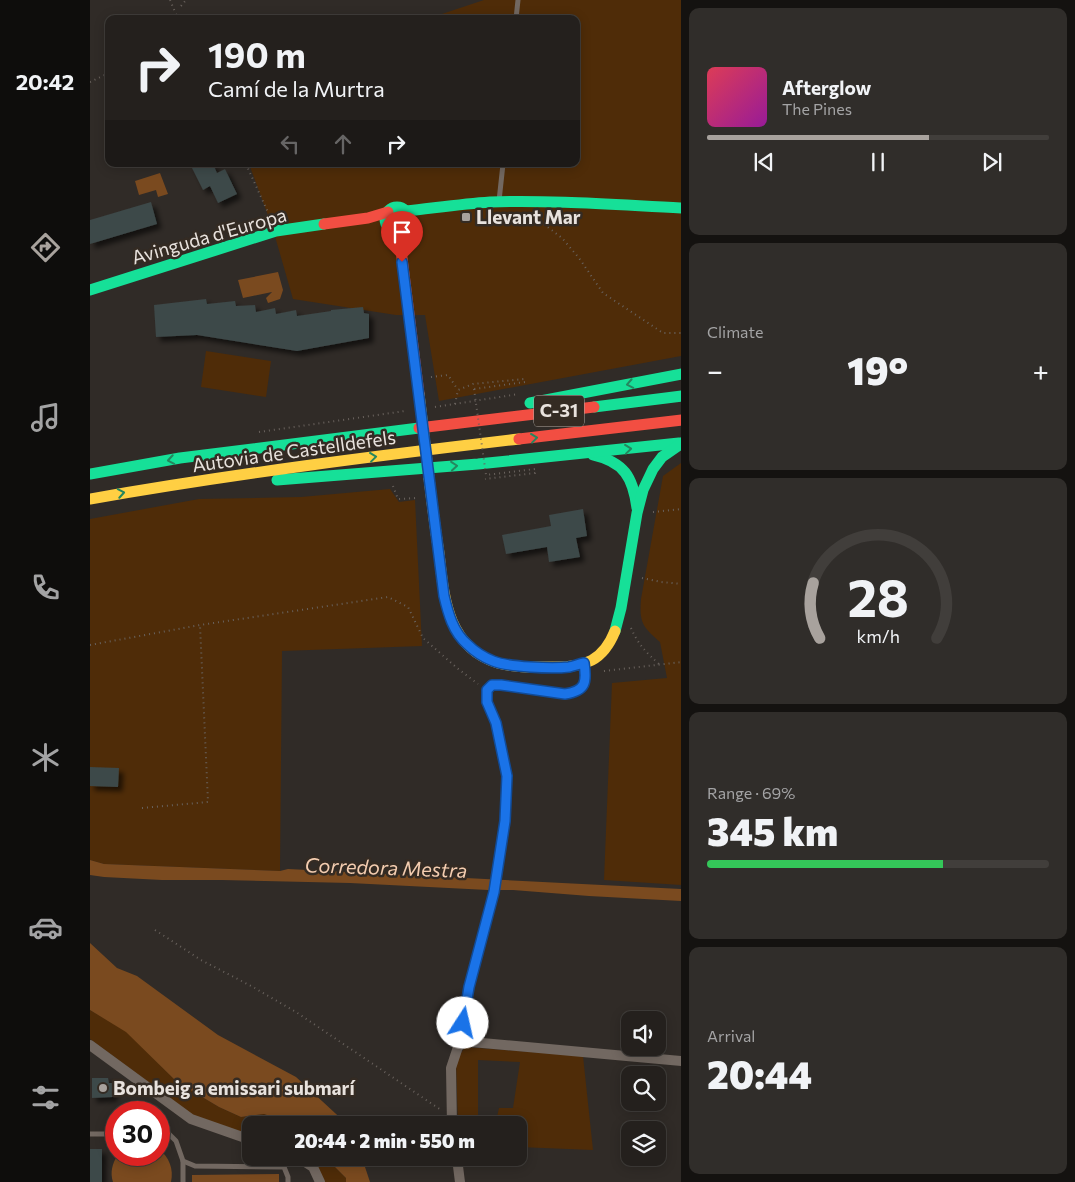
<!DOCTYPE html>
<meta charset="utf-8">
<style>
body{margin:0;font-family:Commissioner,sans-serif;background:#302d2a;color:#f1f3f6;height:100vh;display:flex;flex-direction:column;font-size:19px;white-space:nowrap}
*{box-sizing:border-box;margin:0}
p{font-size:16px;color:#a3a3a4}
.icon{flex:none;width:28px;height:28px;fill:none;stroke:currentColor;stroke-width:2;stroke-linecap:round;stroke-linejoin:round}
.map{position:relative;flex:1;overflow:hidden}
.sheet{display:flex;flex-direction:column;gap:8px;padding:8px;background:#141210;width:394px}
.sheet>*{flex:none}
.top-card{position:absolute;left:15px;top:15px;width:475px;height:152px;border-radius:10px;box-shadow:0 2px 12px #0003,0 0 0 1px #413e3b;background:#24201d;color:#f1f3f6;overflow:hidden}
.buttons{position:absolute;left:531px;top:1011px;display:grid;gap:10px}
.buttons a{display:grid;place-items:center;width:45px;height:45px;border-radius:10px;background:#24201d;box-shadow:0 2px 12px #0003,0 0 0 1px #413e3b;font-size:25px}
.speed{position:absolute;left:15px;top:1101px;display:flex;gap:10px;font-size:25px;font-weight:700;text-align:center}
.speed>*{display:grid;place-content:center;width:65px;height:65px;border-radius:50%;background:#24201d;box-shadow:0 2px 12px #0003,0 0 0 1px #413e3b;line-height:1}
.speed .limit{border:8px solid #d22;background:#fff;color:#111}
.pin{position:absolute;display:grid;place-items:center;width:42px;height:42px;color:#fff;margin:-51px -21px;border-radius:50% 50% 50% 0;rotate:-45deg;box-shadow:0 0 5px #0007}
.pin .icon{rotate:45deg}
.me{position:absolute;width:55px;margin:-28px;rotate:10deg;stroke-linejoin:round;filter:drop-shadow(0 0 4px #0008)}
.turn{display:flex;align-items:center;gap:18px;height:105px;padding:0 20px;font-size:22px}
.turn .icon{width:65px;height:65px;stroke-width:2.5}
.turn b{display:block;font-size:35px;line-height:42px}
.lanes{display:flex;align-items:center;height:48px;padding:0 20px;background:#0003;justify-content:center;gap:25px;direction:ltr}
.lanes .off{opacity:.35}
.big{font-size:38px;font-weight:800;line-height:1.1}
.sheet .card{flex:1;display:flex;flex-direction:column;justify-content:center;gap:8px;min-width:0;padding:0 18px;border-radius:10px;background:#302d2a}
.sheet .dial{align-items:center;gap:0}
.dial svg{height:130px;overflow:visible;fill:none;stroke:#413e3b;stroke-width:7;stroke-linecap:round;text-anchor:middle}
.dial text{fill:#f1f3f6;stroke:none}
.song{display:flex;align-items:center;gap:15px}
.cover{width:60px;height:60px;border-radius:8px;background:linear-gradient(135deg,hsl(350 70% 55%),hsl(300 70% 35%))}
.played{height:5px;border-radius:2px;background:linear-gradient(90deg,#a8a29d 65%,#413e3b 65%)}
.keys{display:flex;justify-content:space-around;direction:ltr}
.heat{display:flex;justify-content:space-between;align-items:center;font-size:28px;direction:ltr}
.charge{height:8px;border-radius:4px;background:linear-gradient(90deg,#34c759 69%,#413e3b 0)}
.trip{position:absolute;left:152px;top:1116px;width:285px;height:50px;border-radius:10px;background:#24201d;box-shadow:0 2px 12px #0003,0 0 0 1px #413e3b;font-weight:800;line-height:50px;text-align:center}
main{display:flex;flex:1;min-height:0}
.menu{display:flex;flex-direction:column;width:90px;justify-content:space-around;align-items:center;background:#0e0d0c;color:#a3a3a4}
.menu .icon{width:35px;height:35px}
.menu .current{color:#a8a29d}
.menu b{font-size:22px;color:#f1f3f6}
.map>svg:first-child{display:block}
.green{fill:#4f2c08;fill-rule:evenodd}
.water{fill:#7a4a1f}
.building{fill:#3d4848;filter:url(#shadow)}
.lines{fill:none;stroke-linecap:round;stroke-linejoin:round}
.path{stroke:#69625d;stroke-width:2;stroke-dasharray:1 4;stroke-linecap:butt}
.lane{stroke:#726861;stroke-width:5}
.street{stroke:#726861;stroke-width:10}
.fast{stroke:#16e098;stroke-width:11}
.slow{stroke:#ffcf43;stroke-width:11}
.jam{stroke:#f24e42;stroke-width:11}
.path-bridge{stroke:#69625d;stroke-width:2;stroke-dasharray:1 4;stroke-linecap:butt}
.slow-bridge{stroke:#ffcf43;stroke-width:11}
.oneway{stroke:#25865e}
.route-casing{stroke:#114b97;stroke-width:12}
.route{stroke:#1a73e8;stroke-width:9}
.poi-dot{fill:#a8a29d;stroke:#342b23;stroke-width:2}
.labels{text-anchor:middle;stroke-width:5;stroke-linejoin:round;paint-order:stroke}
.shield{fill:#342b23;stroke:#b2aba5;stroke-width:1}
.shield-label{font-size:18px;font-weight:bold;fill:#e8e2dd}
.poi-label{font-size:19px;font-weight:bold;fill:#e8e2dd;stroke:#342b23;text-anchor:start}
.street-label{font-size:19px;fill:#e8e2dd;stroke:#342b23}
.water-label{font-size:20px;font-style:italic;fill:#f4cdb0;stroke:#342b23}
</style>
<main>
<nav class="menu">
<b>20:42</b>
<svg class="icon current" aria-label="directions" viewBox="0 0 24 24"><path d="M12 3l9 9-9 9-9-9zM9 14v-3h6M13 9l2 2-2 2"/></svg>
<svg class="icon" aria-label="music" viewBox="0 0 24 24"><path d="M9 18V5l10-2v13"/><circle cx="6" cy="18" r="3"/><circle cx="16" cy="16" r="3"/></svg>
<svg class="icon" aria-label="phone" viewBox="0 0 24 24"><path d="M5 4h4l2 5-3 2q2 4 5 5l2-3 5 2v4C11 20 4 13 5 4z"/></svg>
<svg class="icon" aria-label="climate" viewBox="0 0 24 24"><path d="M12 3v18M4 7l16 10M4 17L20 7"/></svg>
<svg class="icon" aria-label="car" viewBox="0 0 24 24"><path d="M5 17H2v-5l4-1 3-4h7l3 4 3 1v5h-3M9 17h6M6 11h13"/><circle cx="7" cy="17" r="2"/><circle cx="17" cy="17" r="2"/></svg>
<svg class="icon" aria-label="filters" viewBox="0 0 24 24"><path d="M4 7h16M4 17h16"/><circle cx="9" cy="7" r="2"/><circle cx="15" cy="17" r="2"/></svg>
</nav>
<div class="map">
<svg width="592" height="1182" viewBox="0 0 592 1182">
<defs>
<filter id="shadow"><feDropShadow dx="4.5" dy="4.5" stdDeviation="2.5" flood-color="#0009"/></filter>
</defs>
<rect width="100%" height="100%" fill="#302b27"/>
<g class="green">
<path d="M394,0H591V356L349,401L335,315H306L203,299L182,226L159,164H486V19H337Z"/>
<path d="M116,351L181,361L176,397L111,387Z"/>
<path d="M591,463V885L514,880L522,683L577,678L570,642C553,627 549,623 551,599L573,476Z"/>
<path d="M300,489L309,502L325,500L332,646L192,651L190,871L14,864L0,860V519L109,499L211,497Z"/>
<path d="M0,1010L36,1031L87,1082L129,1107L151,1117L174,1114L194,1121L199,1125H161V1135L105,1117L0,1039Z"/>
<path d="M375,1047L493,1056L503,1150L429,1147V1125H368L366,1061ZM388,1060L430,1062L423,1108H409L407,1117L388,1115Z"/>
<path d="M217,1158H236L256,1178V1182H232Z"/>
</g>
<g class="water">
<path d="M70,173L78,194L68,197L66,190L49,195L45,181Z"/>
<path d="M188,272L193,290L190,299L178,303L176,298L182,292L153,298L148,280Z"/>
<path d="M0,860L14,864L190,871L198,869L591,889V901L499,896L423,890H398L260,883L132,880H72L14,877L0,875Z"/>
<path d="M0,943L27,968L47,976L128,1035L206,1077L258,1125H199L194,1121L174,1114L151,1117L129,1107L87,1082L36,1032L0,1010Z"/>
<path d="M69,1149C79,1157 84,1169 81,1182H23C20,1173 22,1163 28,1155H69Z"/>
<path d="M236,1158H272L280,1182H256V1178Z"/>
<path d="M189,1174V1182H102V1175Z"/>
</g>
<g class="building">
<path d="M100,164H123L127,173L135,169L147,194L128,203L120,186L113,190Z"/>
<path d="M61,202L67,224L0,244V220Z"/>
<path d="M116,299L117,304L145,301L146,306L165,305L166,312L185,308L186,314L206,310L207,316L241,311V310L273,307L274,313L279,314V338L207,351L107,335L66,337L64,305Z"/>
<path d="M493,509L497,536L486,538L490,557L459,562L457,547L416,554L412,535L461,526L459,515Z"/>
<path d="M0,767L29,768L28,787L0,786Z"/>
<path d="M2,1078H18L19,1083H24V1093H23V1097L2,1098Z"/>
<rect x="0" y="1149" width="12" height="33"/>
</g>
<g class="lines">
<g class="path">
<path d="M80,0L88,19"/>
<path d="M91,6L96,0"/>
<path d="M0,82L19,73"/>
<path d="M156,164L181,219"/>
<path d="M442,215L472,238L489,258L513,293L573,333H592"/>
<path d="M341,377L358,375L368,390"/>
<path d="M365,404L368,390L383,384L434,379L435,382L384,389"/>
<path d="M345,407L429,394"/>
<path d="M169,432L315,411"/>
<path d="M303,486L308,499L327,498"/>
<path d="M563,512L592,509"/>
<path d="M552,578L571,582L592,584"/>
<path d="M541,628C549,646 556,652 570,665"/>
<path d="M0,645L110,625L298,597L318,607L333,638L367,668L388,684"/>
<path d="M514,671L592,662"/>
<path d="M52,808L118,802L110,625"/>
<path d="M65,930L111,960L163,987L206,1012L351,1110"/>
</g>
<g class="lane">
<path d="M426,19L428,0"/>
<path d="M409,201L413,164"/>
<path d="M0,1134H26"/>
<path d="M69,1134L78,1133L86,1141L93,1161L105,1166L194,1167L198,1177V1182"/>
<path d="M93,1161V1182"/>
</g>
<g class="street">
<path d="M370,1041L592,1061"/>
<path d="M0,1045L101,1119L161,1140"/>
<path d="M362,1125L361,1068L370,1041L379,987L404,892L415,821L417,776L406,723L397,702V690L402,685H411L475,694C496,691 497,682 494,663"/>
<path d="M209,1158L223,1167L230,1182"/>
<path d="M367,1158L370,1182"/>
</g>
<g class="fast">
<circle cx="307" cy="219" r="12"/>
<path d="M316,211C344,208 372,204 400,202C464,200 528,205 592,208"/>
<path d="M0,290L186,231L234,224"/>
<path d="M440,403L592,374"/>
<path d="M504,407L592,396"/>
<path d="M503,455C534,462 543,477 547,508"/>
<path d="M0,474L90,458L329,428"/>
<path d="M187,480L388,464L589,443"/>
<path d="M525,631L531,608L547,513L553,490L563,469L572,457L592,443"/>
</g>
<g class="slow">
<path d="M339,478C342,503 345,528 349,553C354,598 357,647 408,663C426,668 446,667 465,667C495,667 513,661 525,631"/>
<path d="M0,499C142,474 285,456 429,439"/>
</g>
<g class="jam">
<path d="M234,224L278,218L298,212"/>
<path d="M302,230L310,242L329,394"/>
<path d="M329,428L504,407"/>
<path d="M429,439L592,420"/>
</g>
<path class="path-bridge" d="M384,389L396,475L445,469V473L395,479"/>
<path class="slow-bridge" d="M329,394L339,478"/>
</g>
<defs><path id="oneway-chevron" d="M-2-3.5L2.5 0L-2 3.5" fill="none" stroke-width="1.6" stroke-linecap="round" stroke-linejoin="round" transform="scale(1.25)"/></defs>
<g class="oneway">
<use href="#oneway-chevron" transform="translate(540 384) rotate(169)"/>
<use href="#oneway-chevron" transform="translate(444 438) rotate(-7)"/>
<use href="#oneway-chevron" transform="translate(538 449) rotate(-6)"/>
<use href="#oneway-chevron" transform="translate(283 457) rotate(-7)"/>
<use href="#oneway-chevron" transform="translate(81 460) rotate(170)"/>
<use href="#oneway-chevron" transform="translate(364 466) rotate(-5)"/>
<use href="#oneway-chevron" transform="translate(31 493) rotate(-10)"/>
</g>
<g class="lines">
<defs>
<path id="route" d="M312,262L354,596C358,613 363,632 377,644C384,651 393,657 403,661C418,667 462,669 479,667C484,666 489,664 494,663C497,682 496,691 475,694L411,685H402L397,690V702L406,723L417,776L415,821L404,892L379,987L373,1023"/>
</defs>
<use href="#route" class="route-casing"/>
<use href="#route" class="route"/>
</g>
<g class="poi-dot">
<rect x="371" y="212" width="10" height="10" rx="2.5"/>
<circle cx="13" cy="1088" r="5"/>
</g>
<g class="labels">
<rect class="shield" x="444" y="395.5" width="50" height="31" rx="4"/>
<g class="shield-label">
<text x="469" y="417">C-31</text>
</g>
<g class="poi-label">
<text x="386" y="224">Llevant Mar</text>
<text x="23" y="1095">Bombeig a emissari submarí</text>
</g>
<g class="street-label">
<text transform="translate(119 236) rotate(-16)" y="7">Avinguda d'Europa</text>
<text transform="translate(204 451) rotate(-8)" y="7">Autovia de Castelldefels</text>
</g>
<g class="water-label">
<text transform="translate(296 868) rotate(2)" y="7">Corredora Mestra</text>
</g>
</g>
</svg>
<div class="buttons">
<a><svg class="icon" aria-label="sound" viewBox="0 0 24 24"><path d="M4 9h4l5-4v14l-5-4H4zM17 9q2 3 0 6"/></svg></a>
<a><svg class="icon" aria-label="search" viewBox="0 0 24 24"><circle cx="10" cy="10" r="6"/><path d="M15 15l6 6"/></svg></a>
<a><svg class="icon" aria-label="layers" viewBox="0 0 24 24"><path d="M12 4l9 5-9 5-9-5zM3 14l9 5 9-5"/></svg></a>
</div>
<div class="speed"><div class="limit">30</div></div>
<div class="pin" style="left:312px;top:262px;background:#d93025"><svg class="icon" aria-label="arrive" viewBox="0 0 24 24"><path d="M6 21V4h12l-3 4 3 4H6"/></svg></div>
<svg class="me" style="left:373px;top:1023px" viewBox="-20 -20 40 40"><circle r="19" fill="#fff"/><path d="M0-13L10 11 0 6-10 11z" fill="#1a73e8"/></svg>
<div class="trip">20:44 · 2 min · 550 m</div>
<div class="top-card">
<div class="turn"><svg class="icon" aria-label="right" viewBox="0 0 24 24"><path d="M7 20v-9h11M14 6l5 5-5 5"/></svg><div><b>190 m</b>Camí de la Murtra</div></div>
<div class="lanes"><svg class="icon off" aria-label="left" viewBox="0 0 24 24"><path d="M17 20v-9H6M10 6l-5 5 5 5"/></svg><svg class="icon off" aria-label="ahead" viewBox="0 0 24 24"><path d="M12 20V5M6 11l6-6 6 6"/></svg><svg class="icon" aria-label="right" viewBox="0 0 24 24"><path d="M7 20v-9h11M14 6l5 5-5 5"/></svg></div>
</div>
</div>
<section class="sheet">
<div class="card">
<div class="song"><i class="cover"></i><div><b>Afterglow</b><p>The Pines</p></div></div>
<div class="played"></div>
<div class="keys"><svg class="icon" aria-label="previous" viewBox="0 0 24 24"><path d="M18 5L8 12l10 7zM5 5v14"/></svg><svg class="icon" aria-label="pause" viewBox="0 0 24 24"><path d="M8 5v14M16 5v14"/></svg><svg class="icon" aria-label="next" viewBox="0 0 24 24"><path d="M6 5l10 7-10 7zM19 5v14"/></svg></div>
</div>
<div class="card"><p>Climate</p>
<div class="heat"><a>−</a><b class="big">19°</b><a>+</a></div>
</div>
<div class="card dial"><svg viewBox="0 0 100 80">
<path d="M14 69A42 42 0 1 1 86 69"/>
<path d="M14 69A42 42 0 0 1 10 35" stroke="#a8a29d"/>
<text x="50" y="56" font-size="32" font-weight="700">28</text>
<text x="50" y="72" font-size="11">km/h</text>
</svg></div>
<div class="card"><p>Range · 69%</p><b class="big">345 km</b><div class="charge"></div></div>
<div class="card"><p>Arrival</p><b class="big">20:44</b></div>
</section>
</main>
